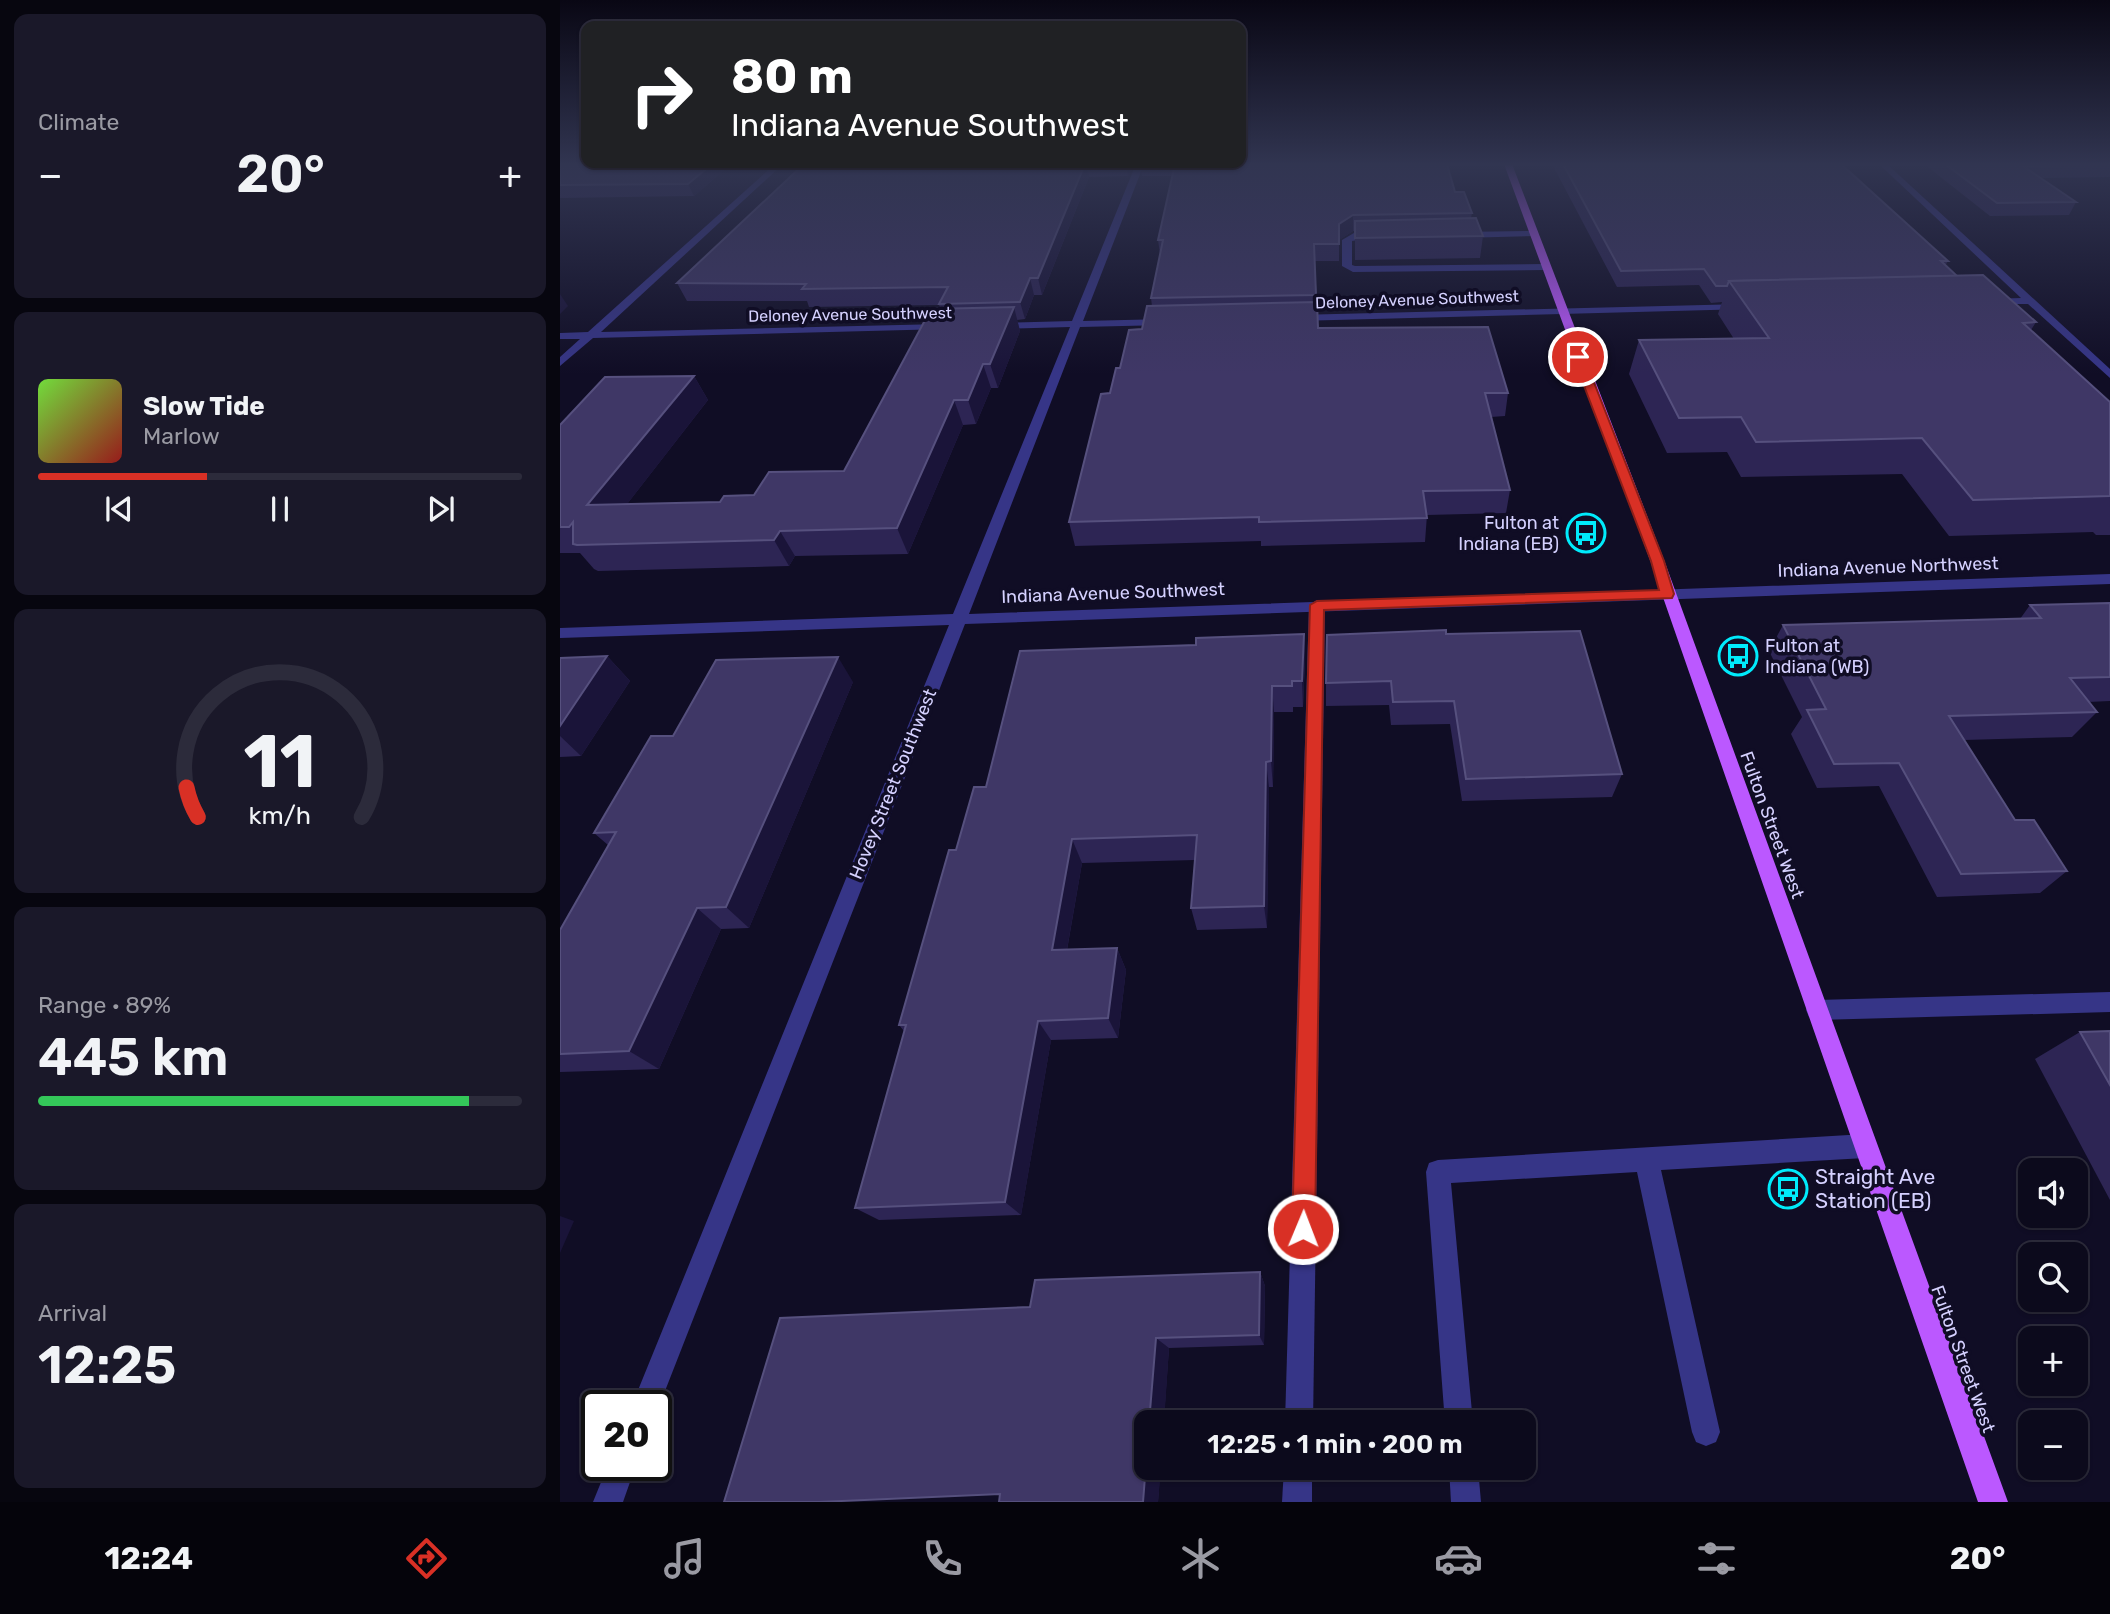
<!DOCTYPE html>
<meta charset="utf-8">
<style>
body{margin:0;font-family:Rubik,sans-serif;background:#1a1829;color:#f1f3f6;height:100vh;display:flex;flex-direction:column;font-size:26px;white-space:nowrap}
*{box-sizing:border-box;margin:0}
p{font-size:23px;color:#9a9aa3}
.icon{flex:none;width:38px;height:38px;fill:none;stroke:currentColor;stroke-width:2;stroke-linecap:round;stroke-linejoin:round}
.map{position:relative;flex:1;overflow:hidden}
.panel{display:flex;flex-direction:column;gap:14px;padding:14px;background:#07060f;width:560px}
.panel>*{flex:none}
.top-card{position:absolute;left:21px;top:21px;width:665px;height:147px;border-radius:14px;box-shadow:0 2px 5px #0004,0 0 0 2px #2c2b3b;background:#202124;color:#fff;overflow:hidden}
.tools{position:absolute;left:1458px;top:1158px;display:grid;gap:14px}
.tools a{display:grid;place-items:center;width:70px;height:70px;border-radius:14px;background:#0c0a1c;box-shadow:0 2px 5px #0004,0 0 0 2px #2c2b3b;font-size:35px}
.speed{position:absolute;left:21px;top:1390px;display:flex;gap:14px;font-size:35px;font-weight:700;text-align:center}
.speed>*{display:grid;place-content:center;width:91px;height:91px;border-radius:50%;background:#0c0a1c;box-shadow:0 2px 5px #0004,0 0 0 2px #2c2b3b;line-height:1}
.speed .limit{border:4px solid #111;border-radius:10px;background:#fff;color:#111}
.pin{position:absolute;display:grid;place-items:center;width:60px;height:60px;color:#fff;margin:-30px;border:4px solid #fff;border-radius:50%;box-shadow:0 2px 7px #0007}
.me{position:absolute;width:77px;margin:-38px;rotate:1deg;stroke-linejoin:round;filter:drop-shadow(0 0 5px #0008)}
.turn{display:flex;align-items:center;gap:24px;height:147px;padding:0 35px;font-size:32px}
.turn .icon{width:91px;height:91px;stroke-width:2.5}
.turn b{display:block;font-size:49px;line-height:60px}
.big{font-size:52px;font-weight:600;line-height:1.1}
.panel .widget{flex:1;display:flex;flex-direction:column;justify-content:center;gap:10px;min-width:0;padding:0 24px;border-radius:14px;background:#1a1829}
.panel .dial{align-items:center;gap:0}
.dial svg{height:182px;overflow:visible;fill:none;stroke:#2c2b3b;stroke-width:7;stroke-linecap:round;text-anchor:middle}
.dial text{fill:#f1f3f6;stroke:none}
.song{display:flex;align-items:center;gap:21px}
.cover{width:84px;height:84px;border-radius:10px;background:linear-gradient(135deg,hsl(100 70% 55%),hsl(0 70% 35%))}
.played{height:7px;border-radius:4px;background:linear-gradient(90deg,#d93025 35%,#2c2b3b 35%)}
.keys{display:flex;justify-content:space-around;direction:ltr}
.heat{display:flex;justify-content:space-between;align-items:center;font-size:38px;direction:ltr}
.charge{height:10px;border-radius:5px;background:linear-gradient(90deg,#34c759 89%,#2c2b3b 0)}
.trip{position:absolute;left:574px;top:1410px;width:402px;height:70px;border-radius:14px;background:#0c0a1c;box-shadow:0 2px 5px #0004,0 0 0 2px #2c2b3b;font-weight:600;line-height:70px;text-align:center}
.tab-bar{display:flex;height:112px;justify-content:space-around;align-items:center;background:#05040b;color:#9a9aa3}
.tab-bar .icon{width:49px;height:49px}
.tab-bar .active{color:#d93025}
.tab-bar b{font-size:32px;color:#f1f3f6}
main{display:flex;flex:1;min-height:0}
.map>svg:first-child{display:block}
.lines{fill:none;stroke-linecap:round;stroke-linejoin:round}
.lane{fill:#363587;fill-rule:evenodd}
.street{fill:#363587;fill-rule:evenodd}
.primary{fill:#bb58ff;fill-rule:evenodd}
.wall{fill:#2d2554}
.shaded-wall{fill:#1a1439}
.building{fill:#3f3766;stroke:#56507e;stroke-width:2}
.route{fill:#d93025;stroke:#8d1f18;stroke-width:2}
.labels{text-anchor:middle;stroke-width:7;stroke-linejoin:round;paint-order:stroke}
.far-street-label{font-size:16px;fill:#d5d1ff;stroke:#100d25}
.poi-label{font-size:18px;fill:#d5d1ff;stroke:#100d25;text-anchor:end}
.street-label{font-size:18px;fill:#d5d1ff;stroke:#100d25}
.near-poi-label{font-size:21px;fill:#d5d1ff;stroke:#100d25;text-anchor:start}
</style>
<main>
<section class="panel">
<div class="widget"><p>Climate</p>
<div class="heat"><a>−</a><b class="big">20°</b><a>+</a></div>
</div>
<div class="widget">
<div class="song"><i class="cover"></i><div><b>Slow Tide</b><p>Marlow</p></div></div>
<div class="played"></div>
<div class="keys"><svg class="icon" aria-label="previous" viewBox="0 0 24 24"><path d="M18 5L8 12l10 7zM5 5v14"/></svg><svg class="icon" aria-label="pause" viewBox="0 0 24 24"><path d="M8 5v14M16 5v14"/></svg><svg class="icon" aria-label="next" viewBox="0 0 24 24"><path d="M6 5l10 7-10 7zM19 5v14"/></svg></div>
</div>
<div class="widget dial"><svg viewBox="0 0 100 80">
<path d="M14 69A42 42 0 1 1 86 69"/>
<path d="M14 69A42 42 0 0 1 9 56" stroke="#d93025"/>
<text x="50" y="56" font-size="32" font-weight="700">11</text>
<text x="50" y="72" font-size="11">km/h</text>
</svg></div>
<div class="widget"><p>Range · 89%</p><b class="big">445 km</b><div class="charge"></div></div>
<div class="widget"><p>Arrival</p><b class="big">12:25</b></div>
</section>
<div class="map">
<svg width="1550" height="1502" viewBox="0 0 1550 1502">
<rect width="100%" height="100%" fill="#100d25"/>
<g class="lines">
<g class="lane">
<path d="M973,231L976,232V236L900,238L895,235L900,232Z"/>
<path d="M794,233H816L821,236L792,241V265L795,266L985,264L990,267L985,270L793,272L782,266V240Z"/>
<path d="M757,600L765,605L753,1423H725L749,605Z"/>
<path d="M1550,992V1012L1257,1020L1249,1017L1246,1010L1249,1003L1257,1000Z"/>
<path d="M1305,1134L1313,1138L1317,1146L1313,1154L1305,1158L1101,1170L1160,1432L1156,1442L1146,1446L1136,1442L1132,1432L1077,1172L891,1183L913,1423H885L866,1172L869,1163L878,1160Z"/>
<path d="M724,1468H752V1502H722Z"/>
<path d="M889,1468H918L921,1502H891Z"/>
</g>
<g class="street">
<path d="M215,164H223L41,332L382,324L387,327L386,329L33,338L0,366V357L20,339H0V333L28,332Z"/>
<path d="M576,164H584L523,321L606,319L611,322L606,325L520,327L409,614L1550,574V584L405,624L96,1414V1405H72L389,625L0,638V628L393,614L510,327L435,329L430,326L435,323L512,321Z"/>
<path d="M1319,164H1327L1550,369V378L1468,304H1425V300L1429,299L1461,298Z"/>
<path d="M1184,304L1189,307L1188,309L736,321L731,318L736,315Z"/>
<path d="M48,1465H76L63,1502H33Z"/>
</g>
<path class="primary" d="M944,164H952L1104,560L1448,1502H1418L1090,560Z"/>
</g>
<g class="wall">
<path d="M0,164H171L134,196L0,198Z"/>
<path d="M244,164H575L568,176L529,177L482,295H474L465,319L457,320L460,331L438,388H431L416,424L403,425L348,554L235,556L229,566L38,571L34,569L20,553H0V425L134,376L148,400L67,504L160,502L194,495L284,471L381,309L379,305L249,307L247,301H127L117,283Z"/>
<path d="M580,164H887L895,192L912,213L911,218L923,236L920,258L795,260V231H793L779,240V261H755L758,328L948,393L945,416L931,417L950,490L946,513L867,515L865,542L701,546V541L515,546L509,522L550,393L560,368L582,329L592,306L591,298L600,254L598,240L612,176H582Z"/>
<path d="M992,164H1281L1388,261L1385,266L1397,276L1476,322L1471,330L1550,402V535H1536L1533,532L1389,536L1342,474L1181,477L1167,452L1107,453L1069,374L1079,340L1174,339L1158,314L1162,302L1151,303L1139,285L1057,287Z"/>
<path d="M1364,164H1550V177L1481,178L1516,202L1509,215L1430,216Z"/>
<path d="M1550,603V701L1528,702L1537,712L1512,737L1404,740L1455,820L1507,871L1480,893L1377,897L1319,786L1257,788L1231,734L1242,717L1209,651L1223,625L1460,619L1470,605Z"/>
<path d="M744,634L745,660L743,707H733V712H714L713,787H709L707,928L637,930L631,908L635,860L522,863L507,950L557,948L566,970L558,1038L491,1040L461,1215L319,1220L295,1208L344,1031L339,1025L396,850L426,787L636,645Z"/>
<path d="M886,634L1062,774L1052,797L902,801L890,724L831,725L829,705L766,706V683Z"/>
<path d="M47,656L70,681L21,756L0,757V658Z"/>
<path d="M293,682L189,928L161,929L99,1069L0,1072V930L48,845L34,833L113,736Z"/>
<path d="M1550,1031V1200L1475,1059L1520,1032Z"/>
<path d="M700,1272L705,1286L704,1345L609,1348L598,1502H439L470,1307Z"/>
</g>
<g class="shaded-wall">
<path d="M152,164H171L134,196L128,184Z"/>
<path d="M525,164H526L529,177L482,295L478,278Z"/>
<path d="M566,164H575L568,176Z"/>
<path d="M793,215V231L779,240V224Z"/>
<path d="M470,278L474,295L465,319L460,302Z"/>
<path d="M0,294L8,306L0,314Z"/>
<path d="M454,307L460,331L438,388L430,364Z"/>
<path d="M423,364L431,388L416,424L408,400Z"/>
<path d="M134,376L148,400L47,530L27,505Z"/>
<path d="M394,400L403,425L348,554L337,528Z"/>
<path d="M220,531L235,556L229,566L214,540Z"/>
<path d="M744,634L745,660L743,707L742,681Z"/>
<path d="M47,656L70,681L21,756L0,736V726Z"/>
<path d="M278,657L293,682L189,928L166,907Z"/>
<path d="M712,686L714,712L713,787L711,761Z"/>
<path d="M706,762L709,787L707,928L704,906Z"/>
<path d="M512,839L522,863L503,972L492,950Z"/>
<path d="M137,908L161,929L99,1069L69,1051Z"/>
<path d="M557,948L566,970L558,1038L548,1018Z"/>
<path d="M478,1021L491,1040L461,1215L445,1202Z"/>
<path d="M0,1216L14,1221L0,1253Z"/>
<path d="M700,1272L705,1286L704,1345L699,1335Z"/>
<path d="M596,1338L609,1348L604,1423H589Z"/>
<path d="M586,1468H601L598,1502H583Z"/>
</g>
<g class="building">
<path d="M0,164H152L128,184L0,185Z"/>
<path d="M244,164H525L478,278H470L460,302L379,304L388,287L242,289L246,284L117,283Z"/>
<path d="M615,164H887L895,192H904L912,213L793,215L779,224V244H754L756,295L591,298L603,240H598Z"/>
<path d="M1003,164H1281L1388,261H1381L1397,276L1169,281L1167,286H1156L1144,269L1061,271Z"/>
<path d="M1385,164H1550L1463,166L1516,202L1437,203Z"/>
<path d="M916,218L923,236L795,238V221Z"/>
<path d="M1423,275L1476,322L1463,323L1550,402V496L1413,500L1362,438L1196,442L1181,417L1119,418L1079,340L1209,338L1169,281Z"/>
<path d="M757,302L758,328L928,327L948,393H925L950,490L863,491L867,518L699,522V517L509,522L541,394L550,393L556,368H560L569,330L582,329L587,306Z"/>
<path d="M454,307L430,364H423L408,400H394L337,528L220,531L214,540L17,545L13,544V522L9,527H0V425L45,377L134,376L27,505L160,502L164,496L194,495L209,472L284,471L371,309Z"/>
<path d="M1550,603V677L1510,678L1537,712L1389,716L1455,820H1474L1507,871L1401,874L1339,763L1274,764L1247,710L1266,709L1223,625L1481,618L1470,605Z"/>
<path d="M886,630V634L1020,631L1062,774L906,779L894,701L833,702L831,681L766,683L767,635Z"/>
<path d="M744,634L742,681H732V686H712L711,761L706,762L704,906L631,908L637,835L512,839L492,950L557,948L548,1018L478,1021L445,1202L295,1208L346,1025H339L389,850H396L414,787H426L460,651L636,645V638Z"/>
<path d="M47,656L0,726V658Z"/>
<path d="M278,657L166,907L137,908L69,1051L0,1054V930L56,832L34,833L91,736H113L156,660Z"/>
<path d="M1550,1031V1085L1520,1032Z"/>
<path d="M700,1272L699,1335L596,1338L589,1423H586V1464L583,1502H439L440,1494L259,1502H164L220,1318L470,1307L475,1280Z"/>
</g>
<linearGradient id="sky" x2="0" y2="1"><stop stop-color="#090714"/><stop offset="0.44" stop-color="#313551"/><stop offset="1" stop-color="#313551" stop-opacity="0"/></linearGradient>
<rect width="1550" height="374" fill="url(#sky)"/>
<path class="route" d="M1018,354L1024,357L1104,561L1114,594L1112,598L764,610L755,1229L751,1237L743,1241L735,1237L732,1229L750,605L757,601L1099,590L1091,561L1013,357Z"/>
<defs>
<symbol id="bus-ring" viewBox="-11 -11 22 22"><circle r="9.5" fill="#100d25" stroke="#00ebfc" stroke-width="1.5"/><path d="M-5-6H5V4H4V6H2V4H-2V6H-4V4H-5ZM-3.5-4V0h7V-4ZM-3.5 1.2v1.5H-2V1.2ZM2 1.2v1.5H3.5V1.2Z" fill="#00ebfc"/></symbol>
</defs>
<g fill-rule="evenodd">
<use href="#bus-ring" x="1004" y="511" width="44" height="44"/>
<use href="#bus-ring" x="1156" y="634" width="44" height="44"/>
<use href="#bus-ring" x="1206" y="1167" width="44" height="44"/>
</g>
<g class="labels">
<g class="far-street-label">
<text transform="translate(857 299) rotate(-2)" y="6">Deloney Avenue Southwest</text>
<text transform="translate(290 314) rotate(-1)" y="6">Deloney Avenue Southwest</text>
</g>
<g class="poi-label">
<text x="999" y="529">Fulton at<tspan x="999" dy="21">Indiana (EB)</tspan></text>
<text x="1205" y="652" text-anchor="start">Fulton at<tspan x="1205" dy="21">Indiana (WB)</tspan></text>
</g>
<g class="street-label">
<text transform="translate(1328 567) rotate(-2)" y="6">Indiana Avenue Northwest</text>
<text transform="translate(553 593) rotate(-2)" y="6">Indiana Avenue Southwest</text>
<text transform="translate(333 784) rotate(-68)" y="6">Hovey Street Southwest</text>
<text transform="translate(1212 825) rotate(70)" y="6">Fulton Street West</text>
<text transform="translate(1403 1359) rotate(70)" y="6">Fulton Street West</text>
</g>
<g class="near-poi-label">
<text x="1255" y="1184">Straight Ave<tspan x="1255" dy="24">Station (EB)</tspan></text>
</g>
</g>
</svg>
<div class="tools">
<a><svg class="icon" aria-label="sound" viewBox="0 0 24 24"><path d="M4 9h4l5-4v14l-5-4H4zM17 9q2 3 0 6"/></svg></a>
<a><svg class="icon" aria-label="search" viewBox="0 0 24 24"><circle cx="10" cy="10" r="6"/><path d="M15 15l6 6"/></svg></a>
<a>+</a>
<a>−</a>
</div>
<div class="speed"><div class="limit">20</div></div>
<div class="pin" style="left:1018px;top:357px;background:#d93025"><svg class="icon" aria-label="arrive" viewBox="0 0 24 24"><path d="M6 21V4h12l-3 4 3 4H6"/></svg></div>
<svg class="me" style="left:743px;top:1229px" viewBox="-20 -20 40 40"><circle r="17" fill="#d93025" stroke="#fff" stroke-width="3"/><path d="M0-11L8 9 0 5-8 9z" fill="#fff"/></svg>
<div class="trip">12:25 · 1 min · 200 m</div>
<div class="top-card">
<div class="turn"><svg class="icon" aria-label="right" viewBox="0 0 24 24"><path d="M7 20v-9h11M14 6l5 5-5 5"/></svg><div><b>80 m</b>Indiana Avenue Southwest</div></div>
</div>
</div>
</main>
<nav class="tab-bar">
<b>12:24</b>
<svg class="icon active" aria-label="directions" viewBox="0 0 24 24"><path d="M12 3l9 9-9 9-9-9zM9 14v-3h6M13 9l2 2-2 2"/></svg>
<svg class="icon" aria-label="music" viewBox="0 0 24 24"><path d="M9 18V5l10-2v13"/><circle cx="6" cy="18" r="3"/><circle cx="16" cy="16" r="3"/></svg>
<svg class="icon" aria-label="phone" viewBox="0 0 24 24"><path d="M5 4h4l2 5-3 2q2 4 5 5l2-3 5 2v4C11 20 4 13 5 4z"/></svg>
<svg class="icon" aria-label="climate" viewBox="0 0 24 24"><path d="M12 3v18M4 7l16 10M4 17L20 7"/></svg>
<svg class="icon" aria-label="car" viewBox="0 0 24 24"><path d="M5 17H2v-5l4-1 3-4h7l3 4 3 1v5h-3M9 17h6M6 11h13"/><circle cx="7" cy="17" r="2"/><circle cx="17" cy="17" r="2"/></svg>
<svg class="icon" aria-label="filters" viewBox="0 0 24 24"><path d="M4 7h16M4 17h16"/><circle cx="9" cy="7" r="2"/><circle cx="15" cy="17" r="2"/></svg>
<b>20°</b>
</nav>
